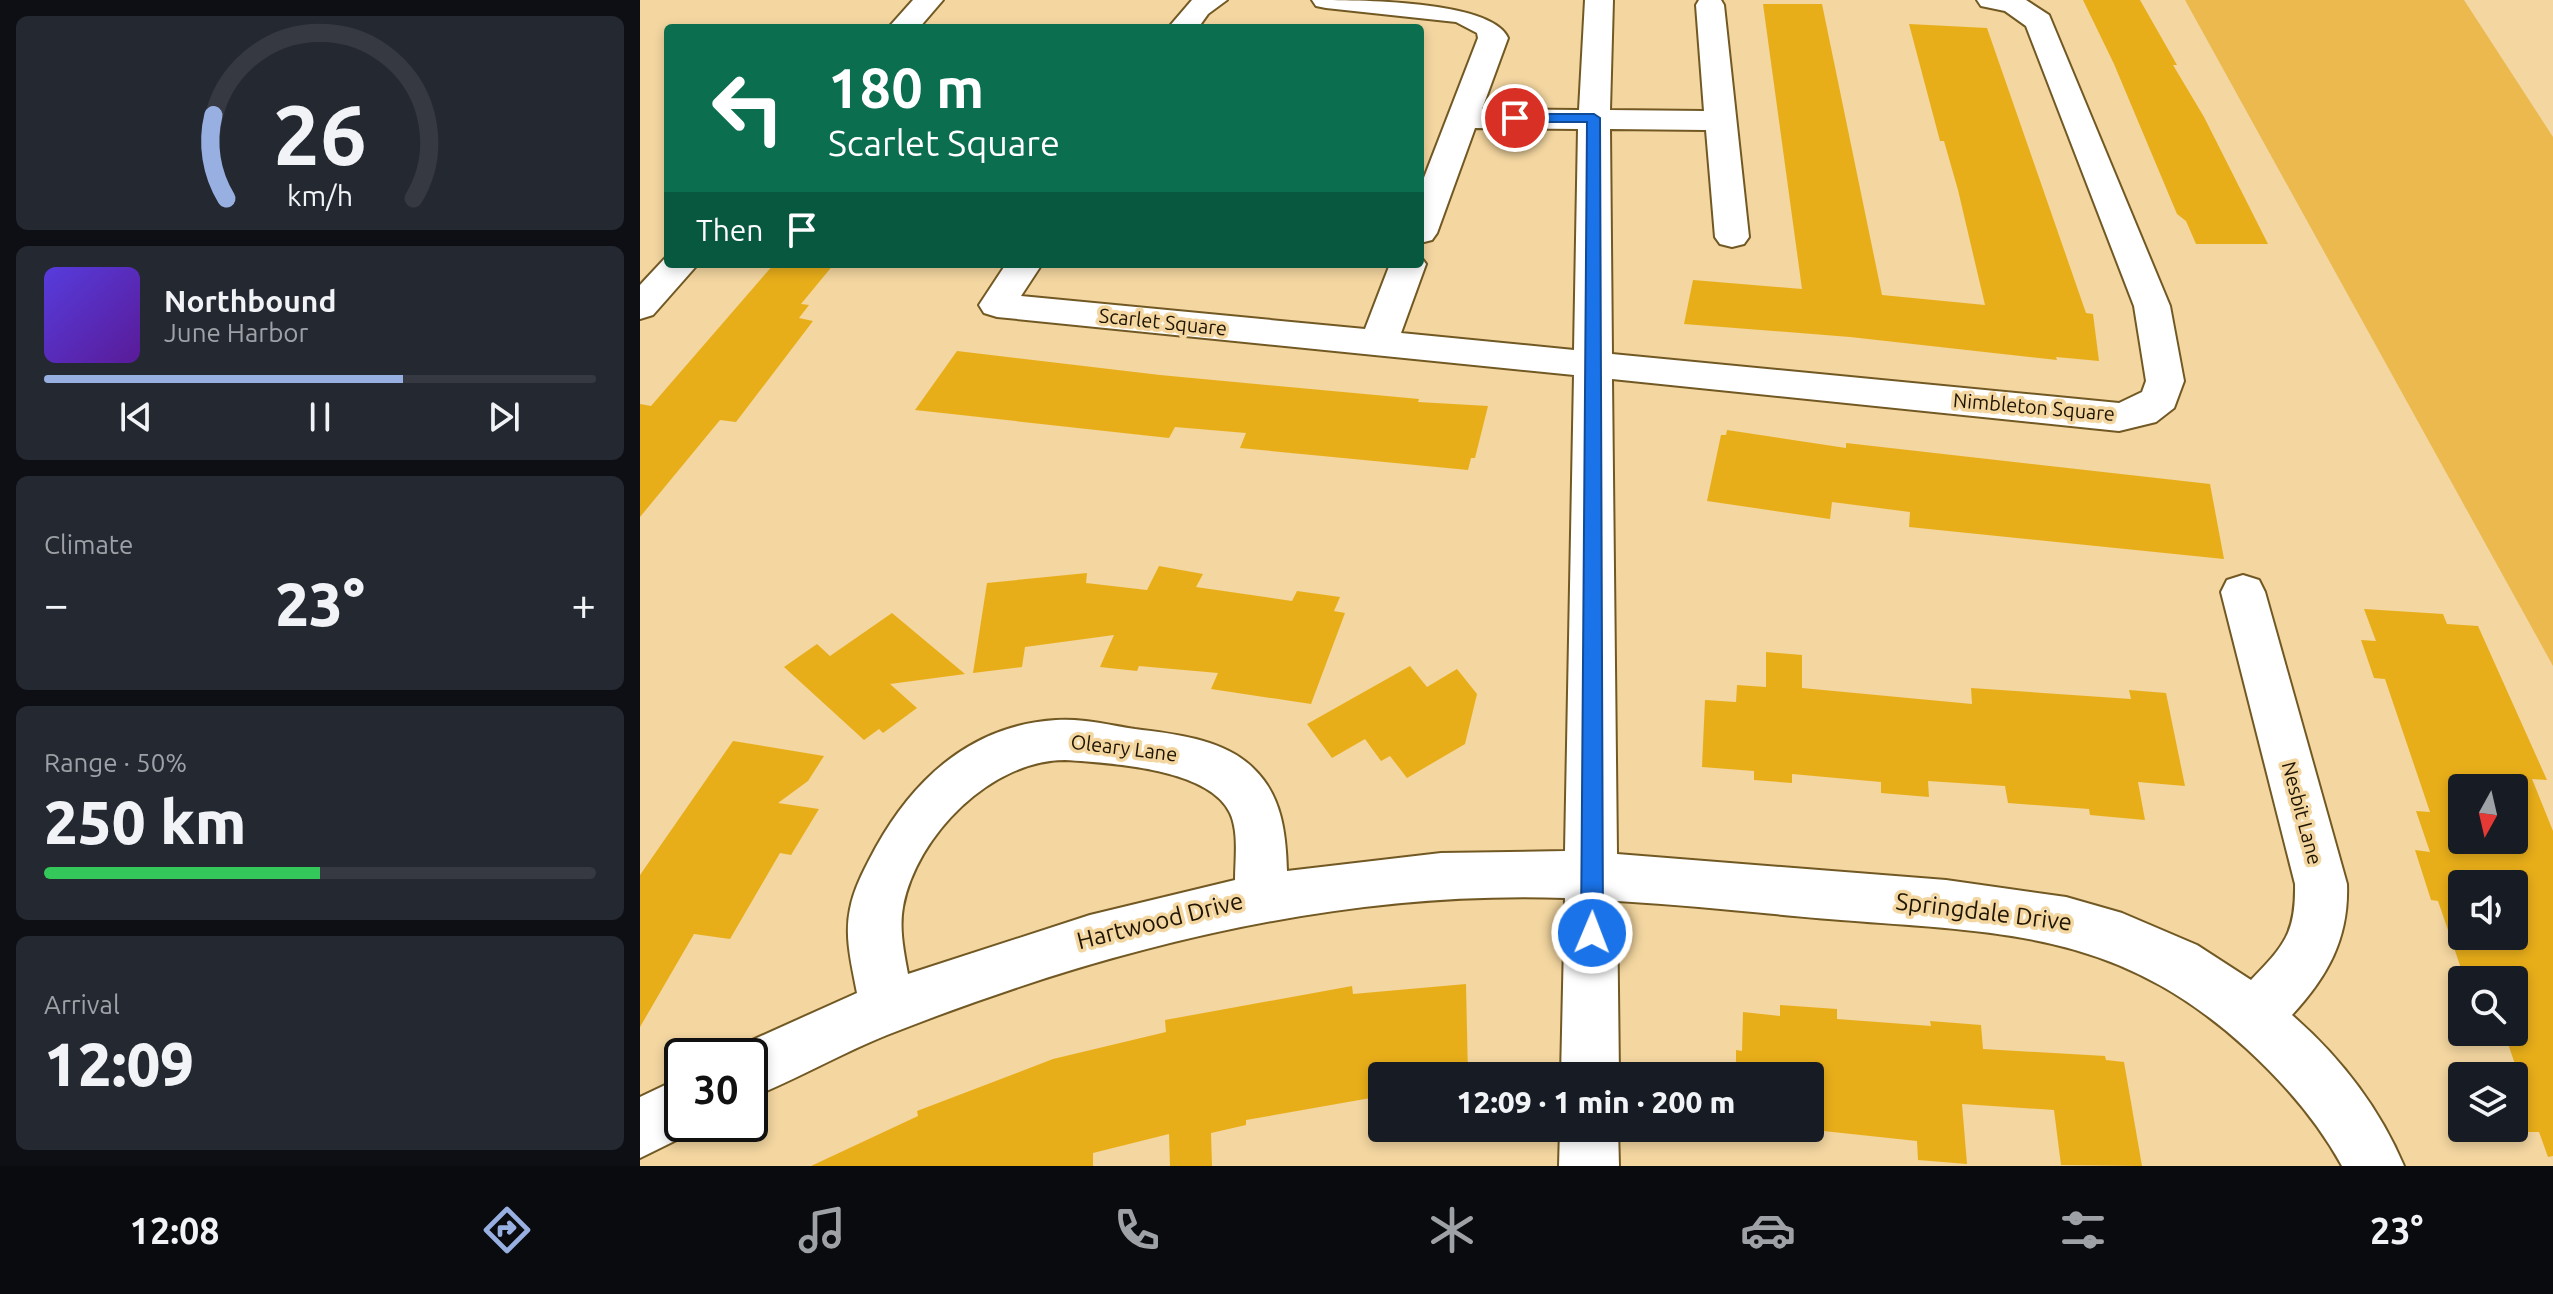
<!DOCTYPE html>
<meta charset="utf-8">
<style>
body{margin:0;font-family:Ubuntu,sans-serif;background:#242831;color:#f1f3f6;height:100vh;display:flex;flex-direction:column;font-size:30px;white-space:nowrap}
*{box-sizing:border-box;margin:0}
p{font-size:26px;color:#9ea1a6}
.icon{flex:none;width:44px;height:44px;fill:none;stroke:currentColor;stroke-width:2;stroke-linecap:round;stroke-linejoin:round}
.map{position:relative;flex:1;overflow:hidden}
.panel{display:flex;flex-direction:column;gap:16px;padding:16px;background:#0d0f14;width:640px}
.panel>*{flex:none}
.guide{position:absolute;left:24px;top:24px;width:760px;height:244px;border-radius:8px;box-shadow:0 4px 12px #0003;background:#0b6e4f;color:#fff;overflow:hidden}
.needle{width:52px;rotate:188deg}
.tools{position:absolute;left:1808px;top:774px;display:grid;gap:16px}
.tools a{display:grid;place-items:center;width:80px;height:80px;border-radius:8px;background:#171b24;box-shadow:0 4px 12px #0003;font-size:40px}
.speed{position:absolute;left:24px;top:1038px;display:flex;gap:16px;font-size:40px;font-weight:700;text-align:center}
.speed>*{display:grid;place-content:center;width:104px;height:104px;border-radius:50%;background:#171b24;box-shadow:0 4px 12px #0003;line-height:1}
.speed .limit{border:4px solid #111;border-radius:12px;background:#fff;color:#111}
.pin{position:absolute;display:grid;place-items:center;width:68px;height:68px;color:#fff;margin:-34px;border:4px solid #fff;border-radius:50%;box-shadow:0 2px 8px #0007}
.me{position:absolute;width:88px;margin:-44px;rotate:1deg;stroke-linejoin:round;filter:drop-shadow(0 0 6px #0008)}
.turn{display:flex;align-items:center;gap:28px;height:168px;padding:0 32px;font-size:36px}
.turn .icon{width:104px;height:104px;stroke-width:2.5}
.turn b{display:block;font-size:56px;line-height:68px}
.then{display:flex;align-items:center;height:76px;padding:0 32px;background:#0003;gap:16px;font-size:30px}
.big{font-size:60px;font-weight:800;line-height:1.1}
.panel .widget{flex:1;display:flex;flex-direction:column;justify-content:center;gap:12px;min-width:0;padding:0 28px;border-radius:12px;background:#242831}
.panel .dial{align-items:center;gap:0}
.dial svg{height:208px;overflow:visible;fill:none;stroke:#363941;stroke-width:7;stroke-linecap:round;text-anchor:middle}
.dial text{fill:#f1f3f6;stroke:none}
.song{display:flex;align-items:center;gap:24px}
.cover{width:96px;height:96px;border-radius:12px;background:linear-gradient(135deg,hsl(250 70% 55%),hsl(270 70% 35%))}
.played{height:8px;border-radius:4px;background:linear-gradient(90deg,#98afe2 65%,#363941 65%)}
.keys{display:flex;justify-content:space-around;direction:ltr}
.heat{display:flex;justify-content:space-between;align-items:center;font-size:44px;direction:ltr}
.charge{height:12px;border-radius:6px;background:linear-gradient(90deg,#34c759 50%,#363941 0)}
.trip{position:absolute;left:728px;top:1062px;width:456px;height:80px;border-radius:8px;background:#171b24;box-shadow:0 4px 12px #0003;font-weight:800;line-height:80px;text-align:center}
.tabs{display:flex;height:128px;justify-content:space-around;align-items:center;background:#090b0e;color:#9ea1a6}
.tabs .icon{width:56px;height:56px}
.tabs .selected{color:#98afe2}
.tabs b{font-size:36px;color:#f1f3f6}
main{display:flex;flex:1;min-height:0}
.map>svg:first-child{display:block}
.green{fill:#ebb94e}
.building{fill:#e8ae1a;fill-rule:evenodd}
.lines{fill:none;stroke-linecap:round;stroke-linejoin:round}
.minor-casing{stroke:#725924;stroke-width:4}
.minor{fill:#fff;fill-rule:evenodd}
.route{fill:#1a73e8;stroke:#114b97;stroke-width:2}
.labels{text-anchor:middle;stroke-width:7;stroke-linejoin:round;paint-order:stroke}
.street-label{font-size:20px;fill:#1f1502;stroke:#f3d6a0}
.near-street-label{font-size:24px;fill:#1f1502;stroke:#f3d6a0}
</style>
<main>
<section class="panel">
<div class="widget dial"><svg viewBox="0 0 100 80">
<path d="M14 69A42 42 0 1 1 86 69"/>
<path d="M14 69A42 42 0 0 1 9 37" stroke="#98afe2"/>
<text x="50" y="56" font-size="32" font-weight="700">26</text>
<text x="50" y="72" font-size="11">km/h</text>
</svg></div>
<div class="widget">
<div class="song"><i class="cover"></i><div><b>Northbound</b><p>June Harbor</p></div></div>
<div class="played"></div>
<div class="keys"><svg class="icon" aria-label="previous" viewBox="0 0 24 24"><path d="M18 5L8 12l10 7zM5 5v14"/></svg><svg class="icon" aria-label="pause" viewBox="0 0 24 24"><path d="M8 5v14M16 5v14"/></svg><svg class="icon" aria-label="next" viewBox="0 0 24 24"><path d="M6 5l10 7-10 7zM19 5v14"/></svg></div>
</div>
<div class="widget"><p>Climate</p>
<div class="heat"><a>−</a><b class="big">23°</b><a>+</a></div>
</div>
<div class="widget"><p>Range · 50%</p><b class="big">250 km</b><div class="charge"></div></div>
<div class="widget"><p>Arrival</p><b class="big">12:09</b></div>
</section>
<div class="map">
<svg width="1913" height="1166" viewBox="0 0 1913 1166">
<rect width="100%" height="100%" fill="#f3d6a0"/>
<path class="green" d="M1545,0H1824L1913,137V666Z"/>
<g class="building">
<path d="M1443,0H1500L1537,65H1533L1564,117L1628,244H1556L1546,221L1537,214L1474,64Z"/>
<path d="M1123,4H1182L1242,295L1345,305L1318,190L1304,141H1300L1269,24L1347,28L1446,313L1453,314L1459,361L1416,357L1417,360L1210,337L1044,324L1053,280L1162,289Z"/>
<path d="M134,264H194L161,304L169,305L159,318L173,321L96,422L80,420L0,517V404L11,406Z"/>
<path d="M317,351L520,375L779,399L778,402L848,406L835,458H831L828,470L600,448L606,433L535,427L529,438L275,410Z"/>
<path d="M1087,430L1206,448V443L1570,484L1584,559L1269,527L1270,512L1192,502L1190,519L1067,501L1081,435H1086Z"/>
<path d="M519,566L563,574L556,587L652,601L657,591L700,597L694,611L705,613L671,704L571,689L578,673L499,666L497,671L460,667L474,635L385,647L382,667L333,673L347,583L447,573L446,583L507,590Z"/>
<path d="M1724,609L1803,614L1807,624L1838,626L1907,780L1892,779L1913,831V1156L1908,1157L1899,1132H1882L1874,1110V1069L1877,1070L1864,1032H1874V980H1825L1798,901L1791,900L1775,850L1790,852L1776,811L1790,812L1745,679L1734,678L1721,640L1736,641ZM1822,788H1874V840H1822ZM1822,884H1874V936H1822Z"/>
<path d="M252,613L325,674L250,684L277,708L243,733L239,729L224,740L144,667L177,644L190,656Z"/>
<path d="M1126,652L1162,655V688L1332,704L1331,688L1491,699L1489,690L1526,693L1545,786L1498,782L1505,820L1450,815L1449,809L1368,803L1365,786L1288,781L1289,797L1241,793V782L1152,774V783L1114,780V771L1062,767L1065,700L1096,702L1097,685L1126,687Z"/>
<path d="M770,666L787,687L817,669L837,694L825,744L767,778L750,756L741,761L725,739L692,758L667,724Z"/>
<path d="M93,741L184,756L168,781L138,803L179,809L151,855L140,853L90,939L54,934L0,1027V875Z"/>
<path d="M826,984L828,1076H742V1096L606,1120V1125L571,1133L572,1166H530L529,1134L453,1153V1166H171L278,1116L277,1111L413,1059L526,1032L525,1020L712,986L713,994Z"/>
<path d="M1140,1005L1197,1009V1019L1291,1026L1290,1021L1341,1025L1343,1049L1465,1056L1466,1060L1484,1062L1502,1166L1421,1165L1414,1110L1322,1104L1327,1164L1278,1160L1277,1141L1155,1128H1170V1076H1096V1050L1102,1051L1103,1012L1140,1016Z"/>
</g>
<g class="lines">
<defs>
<g id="minor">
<path d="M273,0H303L279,28H248Z"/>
<path d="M552,0H587L568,14L558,28H528Z"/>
<path d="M672,0C716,0 852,0 868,38L842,109L939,110L945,0H973L970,110L1064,111L1056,5L1059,0H1081L1084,5L1109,237L1104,244L1092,247L1080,244L1075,237L1066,130L970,129L972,354L1479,403L1502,392L1506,381L1494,306L1386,26L1365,11L1341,6L1337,0H1386L1409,15L1530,306L1544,381L1534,408L1516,422L1479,431L972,379L977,854L1306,880L1426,897L1482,913L1557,945L1611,980C1644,946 1656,933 1655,884L1581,592L1587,580L1603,575L1619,580L1625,592L1707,884C1709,938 1688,976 1652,1015C1700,1057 1739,1107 1764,1166H1702C1678,1122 1644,1083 1607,1049C1478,931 1365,933 1201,920C1126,914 1052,905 977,901L979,1076H921L925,898C692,890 462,950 247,1035C200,1054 157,1079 110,1098V1056H87L90,1050L217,993C212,966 204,937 210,909C214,887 226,866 236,847C275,777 333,725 416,720C442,718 469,725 495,729C535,734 585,739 614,769C642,796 646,834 647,871L801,853L925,851L934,375L357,317L344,313L339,305L366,264H402L381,296L725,329L750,264H780V256L786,264L761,333L934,350L938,129L835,128L797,233L792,240L780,243V188L838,38L837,33L816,22L686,8L676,6ZM425,760C469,763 569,768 590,813C599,832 595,859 595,880L450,915L268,974C264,952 259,929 263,907C276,836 351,760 425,760Z"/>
<path d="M27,256L28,264H58L13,315L0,319V285Z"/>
<path d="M42,1077V1124L63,1127L0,1158V1097Z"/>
<path d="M920,1128H978L979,1166H919Z"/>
</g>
</defs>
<use href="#minor" class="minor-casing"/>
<use href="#minor" class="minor"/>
</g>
<path class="route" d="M954,114L960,118L963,933L959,940L952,943L944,940L941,933L947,122H875L869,118L875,114Z"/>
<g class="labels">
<g class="street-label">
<text transform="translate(523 322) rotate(6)" y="7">Scarlet Square</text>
<text transform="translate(1394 407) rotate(5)" y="7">Nimbleton Square</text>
<text transform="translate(484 748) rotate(7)" y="7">Oleary Lane</text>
<text transform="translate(1662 813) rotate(75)" y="7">Nesbit Lane</text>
</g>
<g class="near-street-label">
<text transform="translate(1344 912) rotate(7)" y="8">Springdale Drive</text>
<text transform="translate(520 921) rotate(-14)" y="8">Hartwood Drive</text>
</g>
</g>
</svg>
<div class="tools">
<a><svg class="needle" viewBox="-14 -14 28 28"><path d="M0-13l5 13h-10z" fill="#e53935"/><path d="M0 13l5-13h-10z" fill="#9ea1a6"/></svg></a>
<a><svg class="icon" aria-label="sound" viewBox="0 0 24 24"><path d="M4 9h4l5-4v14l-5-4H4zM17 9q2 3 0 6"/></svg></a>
<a><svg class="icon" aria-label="search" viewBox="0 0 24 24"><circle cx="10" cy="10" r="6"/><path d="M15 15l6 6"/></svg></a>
<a><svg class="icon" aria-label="layers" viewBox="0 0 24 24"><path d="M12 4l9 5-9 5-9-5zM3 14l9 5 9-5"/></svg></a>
</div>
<div class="speed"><div class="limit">30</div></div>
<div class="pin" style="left:875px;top:118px;background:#d93025"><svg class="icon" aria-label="arrive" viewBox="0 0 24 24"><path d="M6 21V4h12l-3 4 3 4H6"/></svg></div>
<svg class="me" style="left:952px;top:933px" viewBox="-20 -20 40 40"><circle r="17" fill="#1a73e8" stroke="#fff" stroke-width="3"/><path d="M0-11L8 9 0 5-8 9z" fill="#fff"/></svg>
<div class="trip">12:09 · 1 min · 200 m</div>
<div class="guide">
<div class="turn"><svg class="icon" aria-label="left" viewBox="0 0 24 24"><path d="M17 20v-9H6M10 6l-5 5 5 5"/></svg><div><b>180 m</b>Scarlet Square</div></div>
<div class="then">Then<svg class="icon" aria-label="arrive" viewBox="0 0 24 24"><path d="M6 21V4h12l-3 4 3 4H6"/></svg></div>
</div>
</div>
</main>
<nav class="tabs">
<b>12:08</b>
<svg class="icon selected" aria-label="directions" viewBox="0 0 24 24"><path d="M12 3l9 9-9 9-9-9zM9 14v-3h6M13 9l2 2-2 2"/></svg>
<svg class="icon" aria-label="music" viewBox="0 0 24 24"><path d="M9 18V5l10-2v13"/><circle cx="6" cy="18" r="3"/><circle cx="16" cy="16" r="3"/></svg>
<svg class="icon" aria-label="phone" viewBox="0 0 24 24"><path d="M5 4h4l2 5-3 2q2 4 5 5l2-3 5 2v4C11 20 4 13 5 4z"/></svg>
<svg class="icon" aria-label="climate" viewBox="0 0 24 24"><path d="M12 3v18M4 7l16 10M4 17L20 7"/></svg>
<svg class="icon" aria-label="car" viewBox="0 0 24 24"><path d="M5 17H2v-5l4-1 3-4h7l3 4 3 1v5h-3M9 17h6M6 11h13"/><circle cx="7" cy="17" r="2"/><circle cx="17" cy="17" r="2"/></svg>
<svg class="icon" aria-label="filters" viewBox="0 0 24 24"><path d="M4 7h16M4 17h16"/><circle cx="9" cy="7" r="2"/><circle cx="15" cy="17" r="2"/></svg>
<b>23°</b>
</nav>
